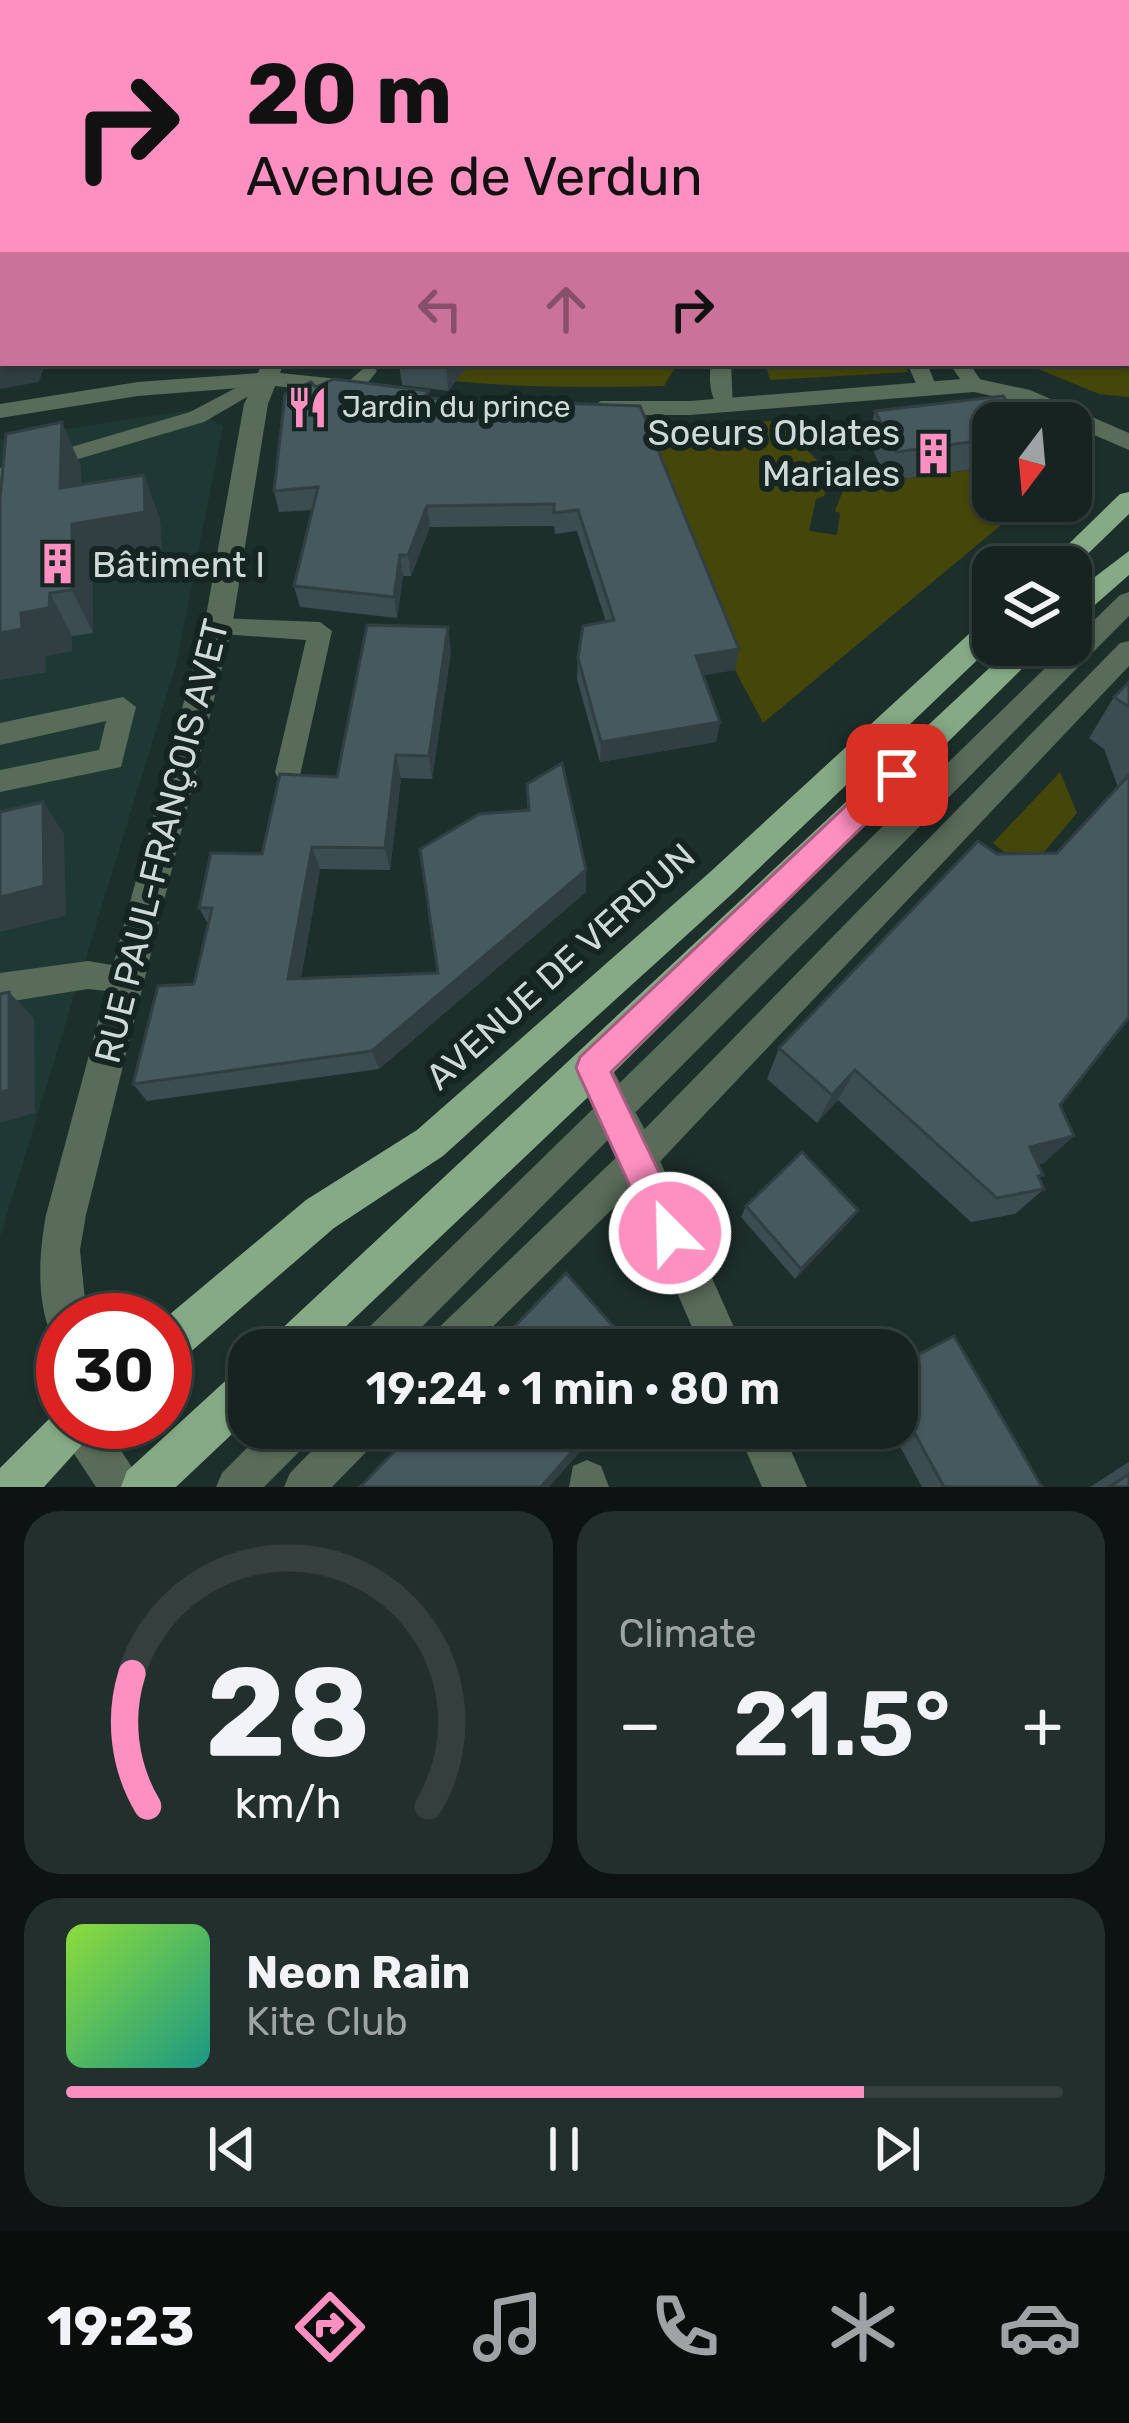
<!DOCTYPE html>
<meta charset="utf-8">
<style>
body{margin:0;font-family:Rubik,sans-serif;background:#232f2d;color:#f1f3f6;height:100vh;display:flex;flex-direction:column;font-size:45px;white-space:nowrap}
*{box-sizing:border-box;margin:0}
p{font-size:39px;color:#9ea4a5}
.icon{flex:none;width:66px;height:66px;fill:none;stroke:currentColor;stroke-width:2;stroke-linecap:round;stroke-linejoin:round}
.map{position:relative;height:1487px;overflow:hidden}
.drawer{display:flex;flex-direction:column;gap:24px;padding:24px;background:#0c1312;flex:1}
.drawer>*{flex:none}
.guide{position:absolute;left:0px;top:0px;width:1131px;height:366px;box-shadow:0 3px 9px #0004,0 0 0 3px #35403e;background:#fd8fc1;color:#111;overflow:hidden}
.needle{width:78px;rotate:196deg}
.fabs{position:absolute;left:972px;top:402px;display:grid;gap:24px}
.fabs a{display:grid;place-items:center;width:120px;height:120px;border-radius:24px;background:#162320;box-shadow:0 3px 9px #0004,0 0 0 3px #35403e;font-size:60px}
.speed{position:absolute;left:36px;top:1293px;display:flex;gap:24px;font-size:60px;font-weight:700;text-align:center}
.speed>*{display:grid;place-content:center;width:156px;height:156px;border-radius:50%;background:#162320;box-shadow:0 3px 9px #0004,0 0 0 3px #35403e;line-height:1}
.speed .limit{border:18px solid #d22;background:#fff;color:#111}
.pin{position:absolute;display:grid;place-items:center;width:102px;height:102px;color:#fff;margin:-51px;border-radius:24px;box-shadow:0 6px 18px #0006}
.me{position:absolute;width:132px;margin:-66px;rotate:337deg;stroke-linejoin:round;filter:drop-shadow(0 0 9px #0008)}
.turn{display:flex;align-items:center;gap:42px;height:252px;padding:0 48px;font-size:54px}
.turn .icon{width:156px;height:156px;stroke-width:2.5}
.turn b{display:block;font-size:84px;line-height:102px}
.lanes{display:flex;align-items:center;height:114px;padding:0 48px;background:#0003;justify-content:center;gap:60px;direction:ltr}
.lanes .off{opacity:.35}
.big{font-size:90px;font-weight:600;line-height:1.1}
.drawer .tile{flex:1;display:flex;flex-direction:column;justify-content:center;gap:18px;min-width:0;padding:0 42px;border-radius:36px;background:#232f2d}
.drawer .dial{align-items:center;gap:0}
.dial svg{height:312px;overflow:visible;fill:none;stroke:#35403e;stroke-width:7;stroke-linecap:round;text-anchor:middle}
.dial text{fill:#f1f3f6;stroke:none}
.song{display:flex;align-items:center;gap:36px}
.cover{width:144px;height:144px;border-radius:18px;background:linear-gradient(135deg,hsl(90 70% 55%),hsl(170 70% 35%))}
.played{height:12px;border-radius:6px;background:linear-gradient(90deg,#fd8fc1 80%,#35403e 80%)}
.keys{display:flex;justify-content:space-around;direction:ltr}
.heat{display:flex;justify-content:space-between;align-items:center;font-size:66px;direction:ltr}
.drawer .tiles{flex:1;display:grid;gap:24px;grid-template-columns:1fr 1fr}
.tile:last-child{grid-column:span 2}
.trip{position:absolute;left:228px;top:1329px;width:690px;height:120px;border-radius:36px;background:#162320;box-shadow:0 3px 9px #0004,0 0 0 3px #35403e;font-weight:600;line-height:120px;text-align:center}
.tab-bar{display:flex;height:192px;justify-content:space-around;align-items:center;background:#090e0d;color:#9ea4a5}
.tab-bar .icon{width:84px;height:84px}
.tab-bar .selected{color:#fd8fc1}
.tab-bar b{font-size:54px;color:#f1f3f6}
.map>svg:first-child{display:block}
.built{fill:#1e3934}
.green{fill:#45460a}
.lines{fill:none;stroke-linecap:round;stroke-linejoin:round}
.service{fill:#596b59;fill-rule:evenodd}
.minor{fill:#596b59;fill-rule:evenodd}
.primary{fill:#85aa85;fill-rule:evenodd}
.wall{fill:#3c4d51}
.shaded-wall{fill:#313e42}
.building{fill:#46595e;stroke:#313e42;stroke-width:3}
.route{fill:#fd8fc1;stroke:#a45d7d;stroke-width:3}
.labels{text-anchor:middle;stroke-width:12;stroke-linejoin:round;paint-order:stroke}
.far-poi-label{font-size:30px;fill:#cfdad8;stroke:#142522;text-anchor:start}
.poi-label{font-size:36px;fill:#cfdad8;stroke:#142522;text-anchor:end}
.street-label{font-size:36px;fill:#cfdad8;stroke:#142522}
</style>
<div class="map">
<svg width="1129" height="1487" viewBox="0 0 1129 1487">
<rect width="100%" height="100%" fill="#1d2f2b"/>
<path class="built" d="M192,410L223,426L176,665L0,1237V439Z"/>
<g class="green">
<path d="M1129,313V397L1099,394L1038,369L970,363H1128Z"/>
<path d="M408,363H638L660,368L663,363H678L664,386C575,388 487,388 399,374Z"/>
<path d="M765,363H902L908,372L770,380Z"/>
<path d="M788,420C797,446 815,454 830,476L824,496L816,499L809,531L837,535L840,513L835,511L847,480L887,481L993,467V501H1030L763,723L735,670L642,429Z"/>
<path d="M1060,772L1077,813L1044,852H1004L993,843Z"/>
</g>
<g class="lines">
<g class="service">
<path d="M711,363H731L733,409H719C709,393 709,381 711,363Z"/>
<path d="M907,363H927L936,386L933,390H919Z"/>
<path d="M949,363H969L984,385L981,389H967Z"/>
<path d="M367,365L374,367L377,371L362,390H348V382Z"/>
<path d="M266,372L273,374V382L204,422L0,482V468L190,412Z"/>
<path d="M1129,592V616L399,1350H353L359,1337L1120,595Z"/>
<path d="M218,618L320,622L332,631L299,780H279L275,772L306,640L209,633L206,627L209,621Z"/>
<path d="M1129,641V666L651,1171L469,1350H423L429,1337L627,1147L1120,643Z"/>
<path d="M123,697L136,707L121,767L0,792V770L99,750L106,721L0,745V723Z"/>
<path d="M88,961L137,969L142,979L137,989L126,993L88,989L0,1003V973Z"/>
<path d="M267,1428H315L309,1442L264,1487H216L222,1473Z"/>
<path d="M334,1428H382L376,1442L332,1487H284L290,1473Z"/>
<path d="M587,1460L601,1466L609,1487H569L573,1466Z"/>
</g>
<g class="minor">
<path d="M262,363H284L280,373L368,382L379,389L368,396L275,386L268,404L232,627L86,1215L80,1250L87,1320H63V1340L51,1335C36,1298 39,1253 46,1215L204,627L244,404L252,387L138,396L0,418V404L138,382L258,373Z"/>
<path d="M974,378L1030,390L1129,433V450L1015,401L974,392L690,415H601L589,408L601,401H690Z"/>
<path d="M592,1050L605,1055L653,1145L744,1350H702L625,1173L574,1068L579,1055Z"/>
<path d="M63,1405V1422H102L145,1487H96L53,1422Z"/>
<path d="M736,1428H781L807,1487H762Z"/>
</g>
<g class="primary">
<path d="M1129,492V514L1071,570L1045,567L1120,494Z"/>
<path d="M1129,551V575L1081,617L1071,620V595Z"/>
<path d="M993,618V645L733,893L443,1156L334,1228L180,1361L165,1367L163,1320L306,1200L417,1130L709,873L983,621Z"/>
<path d="M1014,645H1046L605,1081L321,1350H269L275,1335Z"/>
<path d="M249,1367V1418L176,1487H121L127,1471L234,1373Z"/>
<path d="M63,1405V1422H96L89,1437L44,1487H0V1468Z"/>
</g>
</g>
<g class="wall">
<path d="M399,363H470L448,391L402,385Z"/>
<path d="M316,387L430,399L640,406L739,649L735,670L703,675L720,722L716,742L600,762L577,679L578,658L606,622L577,531L555,534L554,526L430,527L411,576H403L397,618L300,607L294,586L313,510L279,512L274,491Z"/>
<path d="M875,411L993,423V472L990,467L887,481L868,439Z"/>
<path d="M62,422L81,467V485L144,475L160,520L162,556L92,568L93,633L72,636V651L45,656L46,672L0,680Z"/>
<path d="M1071,431L1081,459L1071,482Z"/>
<path d="M451,652L432,779L401,778L390,870L320,869L301,978L438,973L528,810L527,784L586,892L379,1069L147,1101L133,1084L194,984L208,924L199,908L262,854L337,777Z"/>
<path d="M1129,682V1017L1060,1105L1044,1163L1038,1164L1043,1175L1039,1178L1044,1189L1015,1214L971,1222L838,1100L817,1123L767,1079L779,1048L997,854L1057,853L1118,787L1104,749L1089,738L1114,697Z"/>
<path d="M746,1206L850,1221L795,1279L741,1217Z"/>
<path d="M897,1366L1042,1487H922L890,1428H897Z"/>
<path d="M1129,1462V1487H1090Z"/>
</g>
<g class="shaded-wall">
<path d="M0,363H45L39,382L0,389Z"/>
<path d="M446,363H470L448,391Z"/>
<path d="M62,422L81,467L80,523L144,475L160,520L162,556L92,568L93,633L72,590L60,488Z"/>
<path d="M427,506L430,527L411,576L408,555Z"/>
<path d="M400,555L403,576L397,618L394,597Z"/>
<path d="M50,593L72,636V651L45,656L46,672L0,680V633L21,613Z"/>
<path d="M448,627L451,652L432,779L429,756Z"/>
<path d="M739,649L735,670L693,677L696,656Z"/>
<path d="M720,722L716,742L600,762L601,742Z"/>
<path d="M396,755L401,778L390,870L385,848Z"/>
<path d="M43,802L64,834L66,916L0,932V897Z"/>
<path d="M312,847L320,869L297,999L288,979Z"/>
<path d="M586,870V892L379,1069L372,1051Z"/>
<path d="M9,992L34,1018L35,1113L0,1123V1092Z"/>
<path d="M855,1070L838,1100L817,1123L832,1095Z"/>
<path d="M1074,1136L1044,1163L1003,1174L1030,1147Z"/>
<path d="M858,1210L850,1221L795,1279L801,1269Z"/>
<path d="M593,1428H601L549,1487H541Z"/>
</g>
<g class="building">
<path d="M0,0H1129V291L1128,3H3V363H0Z"/>
<path d="M334,379L429,391L423,398L640,406L739,649L696,656L720,722L601,742L578,658L583,626L614,620L578,510L554,513V504L427,506L408,555H400L394,597L294,586L318,487L274,491L285,394L311,382L316,387Z"/>
<path d="M1003,396L1009,404L1042,400L1065,414L1068,423H993V439L896,452L875,411Z"/>
<path d="M62,422L60,488L144,475L145,512L72,524V590L50,593L49,608L21,613L22,629L0,633V498L6,434Z"/>
<path d="M1071,431L1081,459L1071,461Z"/>
<path d="M367,625L448,627L429,756L396,755L385,848L312,847L288,979L438,973L420,849L479,814L529,810L527,784L562,763L586,870L372,1051L133,1084L158,986L194,984L212,908H199L211,853L262,854L280,774L337,777Z"/>
<path d="M1129,682V707L1114,697Z"/>
<path d="M1129,775V1017L1060,1105L1074,1136L1030,1147L1043,1175L1038,1176L1044,1189L997,1198L855,1070L832,1095L779,1048L978,841L997,854L1057,853Z"/>
<path d="M43,802L44,886L0,897V812Z"/>
<path d="M9,992V1090L0,1092V994Z"/>
<path d="M802,1152L858,1210L801,1269L746,1206Z"/>
<path d="M566,1273L634,1350H492Z"/>
<path d="M954,1336L1042,1487H944L897,1401V1366Z"/>
<path d="M417,1428H593L541,1487H360Z"/>
<path d="M1129,1474V1487H1109Z"/>
</g>
<path class="route" d="M897,764L907,767L911,775L907,783L611,1072L688,1233L683,1245L670,1251L657,1245L576,1068L580,1057L887,767Z"/>
<defs>
<symbol id="restaurant-bare" viewBox="-9 -9 18 18"><path d="M-5-6h1v4h1v-4h1v4h1v-4h1v5L-1.5 .5V6h-2V.5L-5-1ZM5-6V6H3V1.5H1.5Q1.5-4 5-6Z" fill="#fd8fc1" stroke="#142522" stroke-width="2.5" paint-order="stroke"/></symbol>
<symbol id="building-bare" viewBox="-9 -9 18 18"><path d="M-4-6H4V6H1V3H-1V6H-4ZM-2.5-4.3h1.7v1.8h-1.7ZM.8-4.3h1.7v1.8H.8ZM-2.5-1h1.7V.8h-1.7ZM.8-1h1.7V.8H.8Z" fill="#fd8fc1" stroke="#142522" stroke-width="2.5" paint-order="stroke"/></symbol>
</defs>
<g fill-rule="evenodd">
<use href="#restaurant-bare" x="278" y="378" width="59" height="59"/>
<use href="#building-bare" x="904" y="424" width="59" height="59"/>
<use href="#building-bare" x="28" y="534" width="59" height="59"/>
</g>
<g class="labels">
<g class="far-poi-label">
<text x="342" y="417">Jardin du prince</text>
</g>
<g class="poi-label">
<text x="900" y="445">Soeurs Oblates<tspan x="900" dy="41">Mariales</tspan></text>
<text x="92" y="577" text-anchor="start">Bâtiment I</text>
</g>
<g class="street-label">
<text transform="translate(161 841) rotate(-76)" y="13">RUE PAUL-FRANÇOIS AVET</text>
<text transform="translate(560 966) rotate(-42)" y="13">AVENUE DE VERDUN</text>
</g>
</g>
</svg>
<div class="fabs">
<a><svg class="needle" viewBox="-14 -14 28 28"><path d="M0-13l5 13h-10z" fill="#e53935"/><path d="M0 13l5-13h-10z" fill="#9ea4a5"/></svg></a>
<a><svg class="icon" aria-label="layers" viewBox="0 0 24 24"><path d="M12 4l9 5-9 5-9-5zM3 14l9 5 9-5"/></svg></a>
</div>
<div class="speed"><div class="limit">30</div></div>
<div class="pin" style="left:897px;top:775px;background:#d93025"><svg class="icon" aria-label="arrive" viewBox="0 0 24 24"><path d="M6 21V4h12l-3 4 3 4H6"/></svg></div>
<svg class="me" style="left:670px;top:1233px" viewBox="-20 -20 40 40"><circle r="17" fill="#fd8fc1" stroke="#fff" stroke-width="3"/><path d="M0-11L8 9 0 5-8 9z" fill="#fff"/></svg>
<div class="trip">19:24 · 1 min · 80 m</div>
<div class="guide">
<div class="turn"><svg class="icon" aria-label="right" viewBox="0 0 24 24"><path d="M7 20v-9h11M14 6l5 5-5 5"/></svg><div><b>20 m</b>Avenue de Verdun</div></div>
<div class="lanes"><svg class="icon off" aria-label="left" viewBox="0 0 24 24"><path d="M17 20v-9H6M10 6l-5 5 5 5"/></svg><svg class="icon off" aria-label="ahead" viewBox="0 0 24 24"><path d="M12 20V5M6 11l6-6 6 6"/></svg><svg class="icon" aria-label="right" viewBox="0 0 24 24"><path d="M7 20v-9h11M14 6l5 5-5 5"/></svg></div>
</div>
</div>
<section class="drawer">
<div class="tiles">
<div class="tile dial"><svg viewBox="0 0 100 80">
<path d="M14 69A42 42 0 1 1 86 69"/>
<path d="M14 69A42 42 0 0 1 10 35" stroke="#fd8fc1"/>
<text x="50" y="56" font-size="32" font-weight="700">28</text>
<text x="50" y="72" font-size="11">km/h</text>
</svg></div>
<div class="tile"><p>Climate</p>
<div class="heat"><a>−</a><b class="big">21.5°</b><a>+</a></div>
</div>
<div class="tile">
<div class="song"><i class="cover"></i><div><b>Neon Rain</b><p>Kite Club</p></div></div>
<div class="played"></div>
<div class="keys"><svg class="icon" aria-label="previous" viewBox="0 0 24 24"><path d="M18 5L8 12l10 7zM5 5v14"/></svg><svg class="icon" aria-label="pause" viewBox="0 0 24 24"><path d="M8 5v14M16 5v14"/></svg><svg class="icon" aria-label="next" viewBox="0 0 24 24"><path d="M6 5l10 7-10 7zM19 5v14"/></svg></div>
</div>
</div>
</section>
<nav class="tab-bar">
<b>19:23</b>
<svg class="icon selected" aria-label="directions" viewBox="0 0 24 24"><path d="M12 3l9 9-9 9-9-9zM9 14v-3h6M13 9l2 2-2 2"/></svg>
<svg class="icon" aria-label="music" viewBox="0 0 24 24"><path d="M9 18V5l10-2v13"/><circle cx="6" cy="18" r="3"/><circle cx="16" cy="16" r="3"/></svg>
<svg class="icon" aria-label="phone" viewBox="0 0 24 24"><path d="M5 4h4l2 5-3 2q2 4 5 5l2-3 5 2v4C11 20 4 13 5 4z"/></svg>
<svg class="icon" aria-label="climate" viewBox="0 0 24 24"><path d="M12 3v18M4 7l16 10M4 17L20 7"/></svg>
<svg class="icon" aria-label="car" viewBox="0 0 24 24"><path d="M5 17H2v-5l4-1 3-4h7l3 4 3 1v5h-3M9 17h6M6 11h13"/><circle cx="7" cy="17" r="2"/><circle cx="17" cy="17" r="2"/></svg>
</nav>
